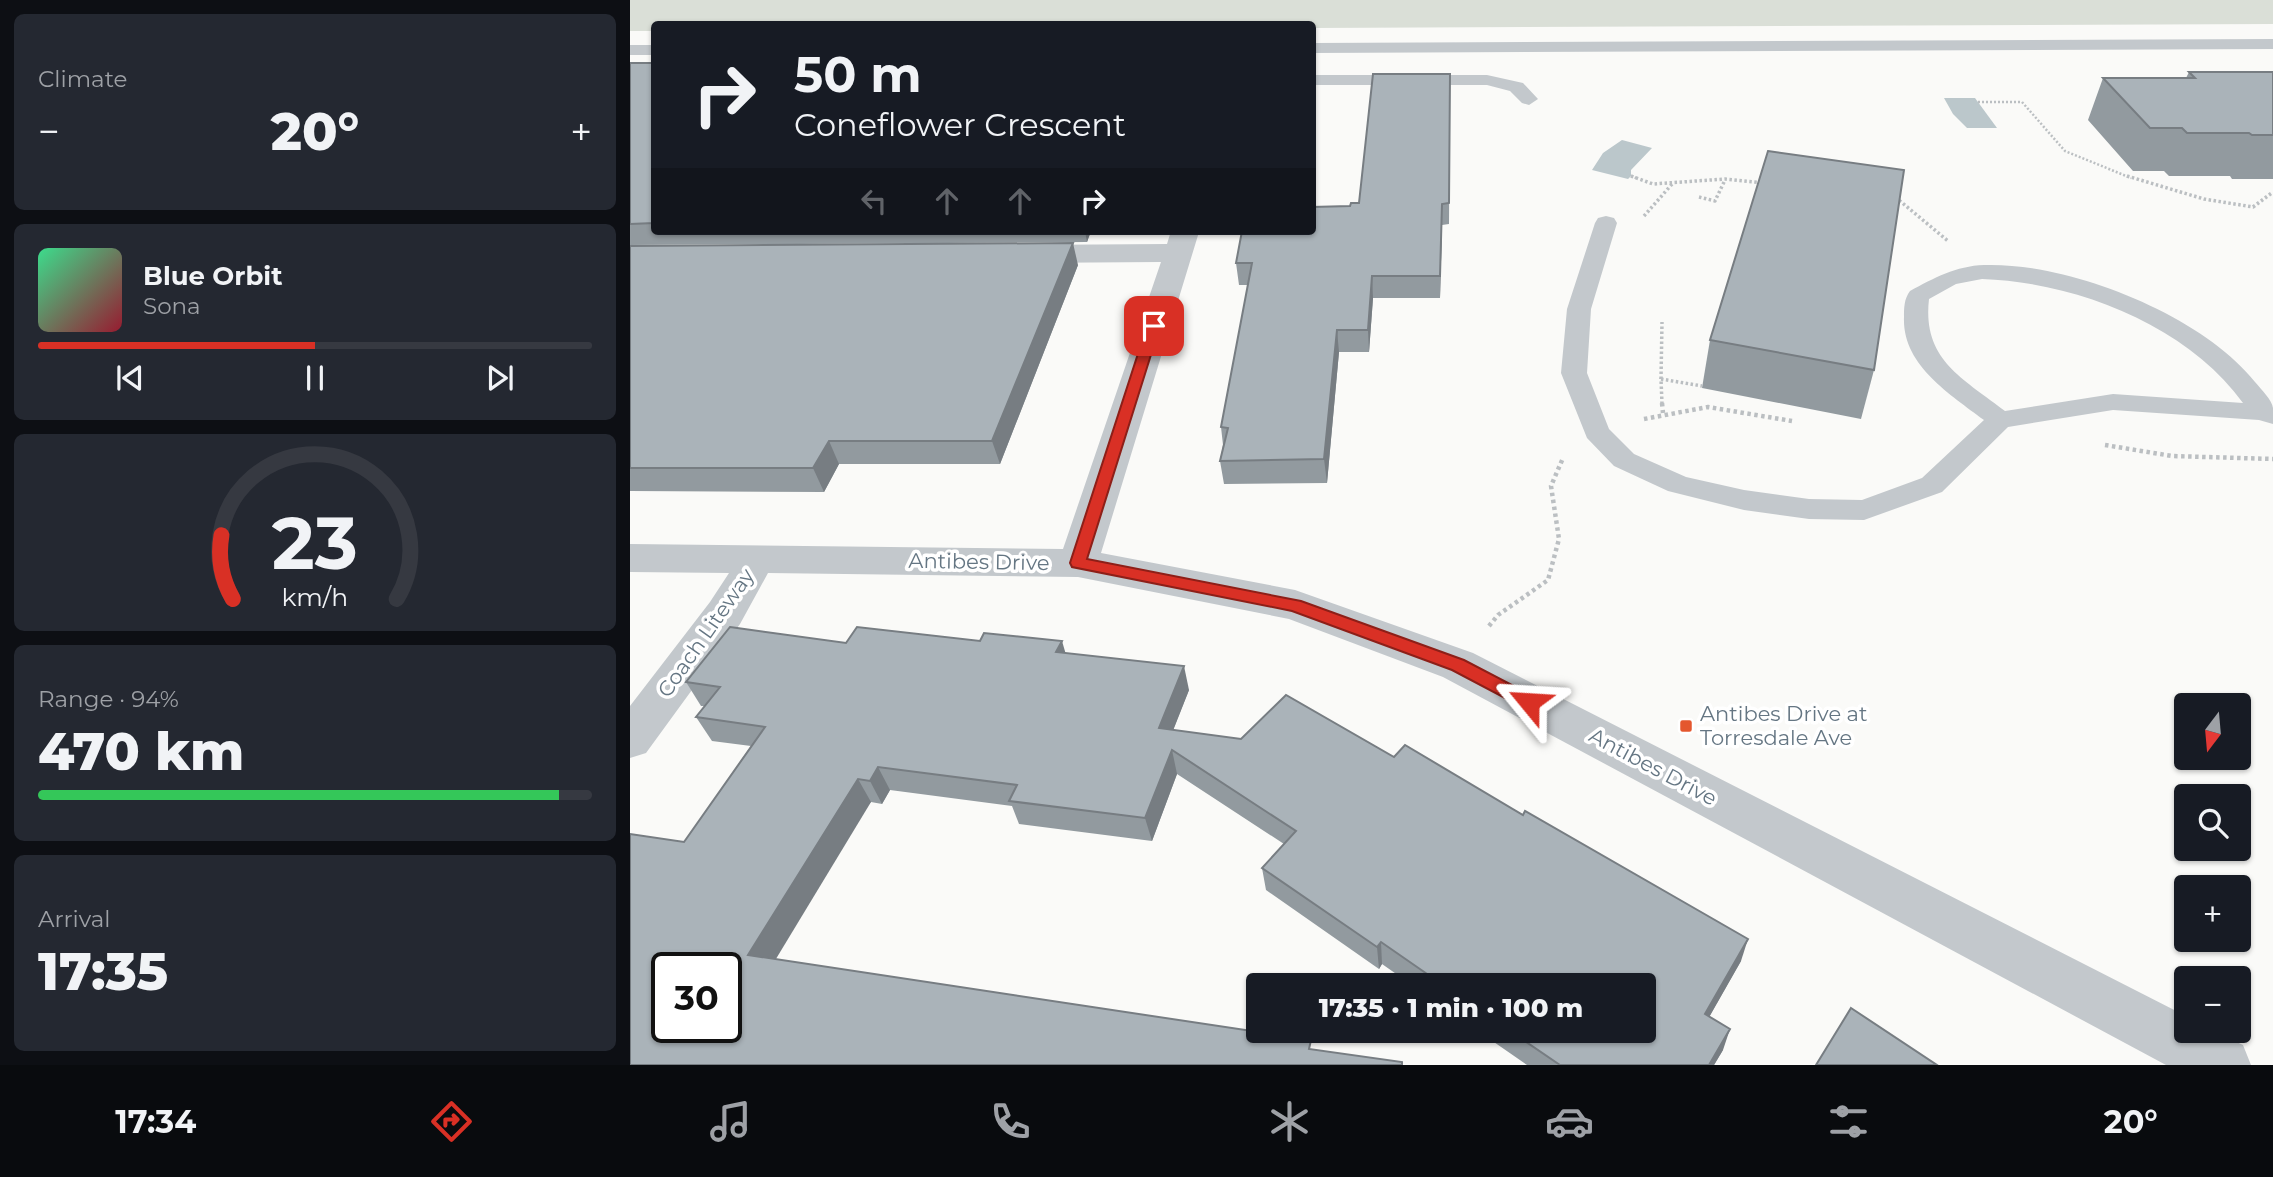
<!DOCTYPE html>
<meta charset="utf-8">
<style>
body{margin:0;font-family:Montserrat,sans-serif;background:#242831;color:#f1f3f6;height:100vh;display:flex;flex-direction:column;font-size:26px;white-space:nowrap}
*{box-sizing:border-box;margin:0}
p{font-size:23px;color:#9ea1a6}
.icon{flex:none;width:38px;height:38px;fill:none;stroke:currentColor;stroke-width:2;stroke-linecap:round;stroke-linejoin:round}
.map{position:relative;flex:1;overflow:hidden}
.details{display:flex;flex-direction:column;gap:14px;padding:14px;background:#0d0f14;width:630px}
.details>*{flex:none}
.guide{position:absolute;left:21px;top:21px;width:665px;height:214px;border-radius:7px;box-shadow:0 2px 5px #0004;background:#171b24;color:#f1f3f6;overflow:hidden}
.needle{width:46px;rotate:196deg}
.controls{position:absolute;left:1544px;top:693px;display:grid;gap:14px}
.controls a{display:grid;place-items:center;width:77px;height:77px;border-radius:7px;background:#171b24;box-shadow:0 2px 5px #0004;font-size:35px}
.speed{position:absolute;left:21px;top:952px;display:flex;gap:14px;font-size:35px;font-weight:700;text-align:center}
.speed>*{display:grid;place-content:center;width:91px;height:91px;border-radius:50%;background:#171b24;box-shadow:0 2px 5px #0004;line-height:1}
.speed .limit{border:4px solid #111;border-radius:10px;background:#fff;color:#111}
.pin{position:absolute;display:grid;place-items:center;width:60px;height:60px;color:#fff;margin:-30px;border-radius:14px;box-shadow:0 4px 10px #0006}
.me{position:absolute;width:77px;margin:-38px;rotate:297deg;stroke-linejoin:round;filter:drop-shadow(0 0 5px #0008)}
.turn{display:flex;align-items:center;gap:24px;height:147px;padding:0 28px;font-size:32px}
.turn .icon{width:91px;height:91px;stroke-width:2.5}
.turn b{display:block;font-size:49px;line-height:60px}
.lanes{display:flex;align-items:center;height:66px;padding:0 28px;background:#0003;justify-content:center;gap:35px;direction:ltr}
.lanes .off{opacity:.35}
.big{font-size:52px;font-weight:800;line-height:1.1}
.details .widget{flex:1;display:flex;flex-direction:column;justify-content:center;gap:10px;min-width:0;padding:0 24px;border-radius:10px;background:#242831}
.details .dial{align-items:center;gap:0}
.dial svg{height:182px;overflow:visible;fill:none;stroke:#363941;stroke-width:7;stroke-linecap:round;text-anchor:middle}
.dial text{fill:#f1f3f6;stroke:none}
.song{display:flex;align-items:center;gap:21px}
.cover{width:84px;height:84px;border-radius:10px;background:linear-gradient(135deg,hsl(150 70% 55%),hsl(350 70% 35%))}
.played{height:7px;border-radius:4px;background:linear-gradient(90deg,#d93025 50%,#363941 50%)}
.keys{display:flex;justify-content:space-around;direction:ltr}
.heat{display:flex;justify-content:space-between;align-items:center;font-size:38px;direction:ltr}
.charge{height:10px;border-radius:5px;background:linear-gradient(90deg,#34c759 94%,#363941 0)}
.trip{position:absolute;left:616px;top:973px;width:410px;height:70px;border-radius:7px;background:#171b24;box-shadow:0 2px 5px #0004;font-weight:800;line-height:70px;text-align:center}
.dock{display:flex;height:112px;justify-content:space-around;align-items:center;background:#090b0e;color:#9ea1a6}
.dock .icon{width:49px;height:49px}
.dock .active{color:#d93025}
.dock b{font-size:32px;color:#f1f3f6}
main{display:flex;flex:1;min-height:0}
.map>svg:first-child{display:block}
.green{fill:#dadfd7}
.water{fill:#bbc7cb}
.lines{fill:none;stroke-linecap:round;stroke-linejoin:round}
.path-far2{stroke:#bbbfc2;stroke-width:2.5;stroke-dasharray:2 2;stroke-linecap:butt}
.path-far1{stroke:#bbbfc2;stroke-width:3.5;stroke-dasharray:2.5 2.5;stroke-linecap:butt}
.path{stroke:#bbbfc2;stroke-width:4.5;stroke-dasharray:3.5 3.5;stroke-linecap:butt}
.service{fill:#c3c8cc;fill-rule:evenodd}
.minor{fill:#c3c8cc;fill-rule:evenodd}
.wall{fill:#929a9f}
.shaded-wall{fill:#777d82}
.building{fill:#aab3b9;stroke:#777d82;stroke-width:2;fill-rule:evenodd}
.route{fill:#d93025;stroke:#8d1f18;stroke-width:2}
.poi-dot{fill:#e4572e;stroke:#fff;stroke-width:2.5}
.labels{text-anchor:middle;stroke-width:7;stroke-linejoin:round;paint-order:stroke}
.street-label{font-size:21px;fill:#657683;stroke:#fff}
.poi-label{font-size:21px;fill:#657683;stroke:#fff;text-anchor:start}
</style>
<main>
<section class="details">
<div class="widget"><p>Climate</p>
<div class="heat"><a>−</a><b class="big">20°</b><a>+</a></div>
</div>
<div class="widget">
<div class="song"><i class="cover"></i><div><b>Blue Orbit</b><p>Sona</p></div></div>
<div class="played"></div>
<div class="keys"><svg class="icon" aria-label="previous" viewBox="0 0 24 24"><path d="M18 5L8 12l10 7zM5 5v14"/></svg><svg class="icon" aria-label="pause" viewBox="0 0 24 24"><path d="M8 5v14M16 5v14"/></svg><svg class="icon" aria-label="next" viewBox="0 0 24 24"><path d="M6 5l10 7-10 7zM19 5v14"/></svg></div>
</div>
<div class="widget dial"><svg viewBox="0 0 100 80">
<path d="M14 69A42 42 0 1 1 86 69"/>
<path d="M14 69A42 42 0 0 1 9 41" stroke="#d93025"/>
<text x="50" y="56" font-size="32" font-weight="700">23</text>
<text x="50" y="72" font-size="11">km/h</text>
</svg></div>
<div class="widget"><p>Range · 94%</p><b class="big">470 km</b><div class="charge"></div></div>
<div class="widget"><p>Arrival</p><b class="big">17:35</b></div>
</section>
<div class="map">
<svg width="1643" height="1065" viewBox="0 0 1643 1065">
<rect width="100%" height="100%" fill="#fafaf8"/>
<path class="green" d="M0,0H1643V24L683,28L682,24H24V31H0Z"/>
<g class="water">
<path d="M1314,98H1345L1367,128H1337L1323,114Z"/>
<path d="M992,140L1022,148L1001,170V176L998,179L962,170L973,153Z"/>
</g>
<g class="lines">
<g class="path-far2">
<path d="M1348,102H1392L1435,151L1501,178"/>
<path d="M1001,176L1006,178"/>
</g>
<g class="path-far1">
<path d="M1001,176L1023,184L1095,179L1134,183"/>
<path d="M1497,176L1574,199L1623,207L1643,192"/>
<path d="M1069,197L1085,201L1095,180"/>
<path d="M1264,200L1270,201L1318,241"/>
<path d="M1014,216L1043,183"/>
<path d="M1031,379L1032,322"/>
<path d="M1032,404L1031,379L1072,386"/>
</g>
<g class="path">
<path d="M1032,403L1033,413"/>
<path d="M1014,419L1078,407L1162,421"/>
<path d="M1475,445L1542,456L1643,459"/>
<path d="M859,626L868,615L918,580L929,539L921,486L933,458"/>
</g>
<g class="service">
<path d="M1643,39V49L682,53V43Z"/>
<rect x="0" y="45" width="24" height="10"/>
<path d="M682,75H857L893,83L908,99L899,105L892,103L880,91L857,85H682Z"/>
<path d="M976,216L984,218L987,223L961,309L957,373L979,429L1004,454L1056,477L1114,490L1179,499L1232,500L1292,478L1354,420C1320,394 1272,365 1274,317C1274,308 1274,299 1280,291C1304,278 1326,266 1354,265C1439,262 1572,315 1625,382C1631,389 1642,400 1643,408C1643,413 1643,419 1643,424L1629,420L1483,410L1378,427L1312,492L1234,520L1179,519L1114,510L1038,491L984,466L957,438L931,373L937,309L965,223L968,218ZM1352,279C1445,282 1557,325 1613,403L1483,394L1375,411C1333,378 1292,360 1299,299L1326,284Z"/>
</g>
<path class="minor" d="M541,231L569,232L471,553L665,590L843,653L1556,1016V1031H1584L1613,1045L1621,1065H1536L813,677L659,619L448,577L138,573L110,624L16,753L0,758V706L80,602L99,573L0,572V544L433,549L531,262L392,263L382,260L377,254L382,248L392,245L537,244Z"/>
</g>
<g class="wall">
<path d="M0,63H24V231H461L457,242L0,245Z"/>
<path d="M1559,72H1643V179H1602L1600,176H1539L1534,171H1503L1458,120L1473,78H1556Z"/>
<path d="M820,74L819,224L812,225L810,298H743L739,352H709L697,483L594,484L590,461L593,445L591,427L618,285H609L606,263L720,206L729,203Z"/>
<path d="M0,246L448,265L370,464H209L194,492L0,491Z"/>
<path d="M1080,340L1244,370L1231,419L1072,388Z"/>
<path d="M216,643L435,653L559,690L543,730L1111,961L1079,1017L1093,1050L1084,1065H897L848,1031H1013V985H782L752,964L749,969L636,890L632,868L654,844L547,774L522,841L389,824L382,806L260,790L252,804L241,802L0,1065L54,842L121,746L82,741L66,717L75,706H71L56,682Z"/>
</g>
<g class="shaded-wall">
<path d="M812,204V225L810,298V276Z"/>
<path d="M455,231H461L457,242Z"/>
<path d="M443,243L448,265L370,464L362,441Z"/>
<path d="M742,276L743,298L739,352L738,330Z"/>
<path d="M707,330L709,352L697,483L694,459Z"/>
<path d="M199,441L209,464L194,492L183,468Z"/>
<path d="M432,641L439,665L426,652Z"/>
<path d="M554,666L559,690L535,751L529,728Z"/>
<path d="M542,750L547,774L522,841L515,818Z"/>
<path d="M248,767L260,790L252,804L240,781Z"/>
<path d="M228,779L241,802L135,977L118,955Z"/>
<path d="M1118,939L1111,961L1069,1035L1075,1014Z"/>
<path d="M751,942L752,964L749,969L747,947Z"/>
<path d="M1100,1029L1093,1050L1084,1065H1079Z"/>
</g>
<g class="building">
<path d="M0,63H24V223L0,224Z"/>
<path d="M1559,72H1643V135H1622L1619,133H1557L1552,128H1520L1473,78H1565Z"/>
<path d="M743,74H820L819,203L812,204L810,276H742L738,330H707L694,459L590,461L598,428L591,427L622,263H606L612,231H682V207L720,206L721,203H729Z"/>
<path d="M1138,151L1274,170L1244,370L1080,340Z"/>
<path d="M443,243L362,441H199L183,468H0V246Z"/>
<path d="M100,627L216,643L227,627L350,641L354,633L432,641L426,652L554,666L529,728L611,739L656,695L764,757L775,745L893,815L895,811L1118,939L1075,1014L1100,1029L1079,1065H930L880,1031H1013V985H813L751,942L747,947L632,868L666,831L542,750L515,818L379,801L387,785L248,767L240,781L228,779L118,955L681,1040L679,1049L772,1062V1065H0V834L54,842L135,727L66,717L90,687L56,682ZM37,968H96V1027H37Z"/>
<path d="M1221,1008L1307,1065H1186Z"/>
</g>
<path class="route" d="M524,322L530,326L457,559L671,601L834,660L905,697L908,702L905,707H892L822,670L662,611L442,567L440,563L517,326Z"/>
<rect class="poi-dot" x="1049" y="719" width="14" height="14" rx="3.5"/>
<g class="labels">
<g class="street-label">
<text transform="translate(349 562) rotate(1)" y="7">Antibes Drive</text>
<text transform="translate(76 633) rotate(-55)" y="7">Coach Liteway</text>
<text transform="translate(1023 767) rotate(28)" y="7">Antibes Drive</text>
</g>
<g class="poi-label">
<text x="1070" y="721">Antibes Drive at<tspan x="1070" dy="24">Torresdale Ave</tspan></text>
</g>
</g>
</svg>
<div class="controls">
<a><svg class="needle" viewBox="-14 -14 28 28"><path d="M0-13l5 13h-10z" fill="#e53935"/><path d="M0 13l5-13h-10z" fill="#9ea1a6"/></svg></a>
<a><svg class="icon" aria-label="search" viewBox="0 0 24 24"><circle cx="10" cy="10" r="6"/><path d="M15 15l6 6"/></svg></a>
<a>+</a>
<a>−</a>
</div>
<div class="speed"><div class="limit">30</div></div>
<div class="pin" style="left:524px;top:326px;background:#d93025"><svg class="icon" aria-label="arrive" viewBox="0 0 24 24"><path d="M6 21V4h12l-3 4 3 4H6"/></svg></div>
<svg class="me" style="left:899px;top:702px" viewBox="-20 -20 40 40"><path d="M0-17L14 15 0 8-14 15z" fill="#d93025" stroke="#fff" stroke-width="4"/></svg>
<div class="trip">17:35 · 1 min · 100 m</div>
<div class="guide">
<div class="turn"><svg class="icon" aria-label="right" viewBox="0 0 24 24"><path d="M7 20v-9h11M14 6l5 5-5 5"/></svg><div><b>50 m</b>Coneflower Crescent</div></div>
<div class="lanes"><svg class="icon off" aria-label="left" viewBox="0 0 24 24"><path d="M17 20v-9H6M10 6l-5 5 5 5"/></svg><svg class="icon off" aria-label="ahead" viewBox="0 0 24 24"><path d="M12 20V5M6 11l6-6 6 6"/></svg><svg class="icon off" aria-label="ahead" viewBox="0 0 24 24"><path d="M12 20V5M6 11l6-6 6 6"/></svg><svg class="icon" aria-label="right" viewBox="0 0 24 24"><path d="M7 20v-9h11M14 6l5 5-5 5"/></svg></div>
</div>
</div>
</main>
<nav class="dock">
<b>17:34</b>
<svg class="icon active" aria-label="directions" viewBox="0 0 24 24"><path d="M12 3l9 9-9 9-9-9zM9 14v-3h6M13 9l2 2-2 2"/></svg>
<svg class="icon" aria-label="music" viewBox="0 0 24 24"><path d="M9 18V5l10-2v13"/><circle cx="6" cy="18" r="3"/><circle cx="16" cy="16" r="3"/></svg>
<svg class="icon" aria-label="phone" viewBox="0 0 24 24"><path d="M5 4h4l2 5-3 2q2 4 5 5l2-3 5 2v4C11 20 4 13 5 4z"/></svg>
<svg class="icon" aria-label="climate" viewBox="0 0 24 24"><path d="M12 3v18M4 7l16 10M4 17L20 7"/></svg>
<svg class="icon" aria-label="car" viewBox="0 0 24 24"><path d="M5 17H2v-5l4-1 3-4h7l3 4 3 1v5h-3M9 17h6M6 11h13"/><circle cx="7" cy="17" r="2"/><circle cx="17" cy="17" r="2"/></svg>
<svg class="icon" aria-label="filters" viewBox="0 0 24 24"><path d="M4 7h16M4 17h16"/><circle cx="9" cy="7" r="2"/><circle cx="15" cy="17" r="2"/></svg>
<b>20°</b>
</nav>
